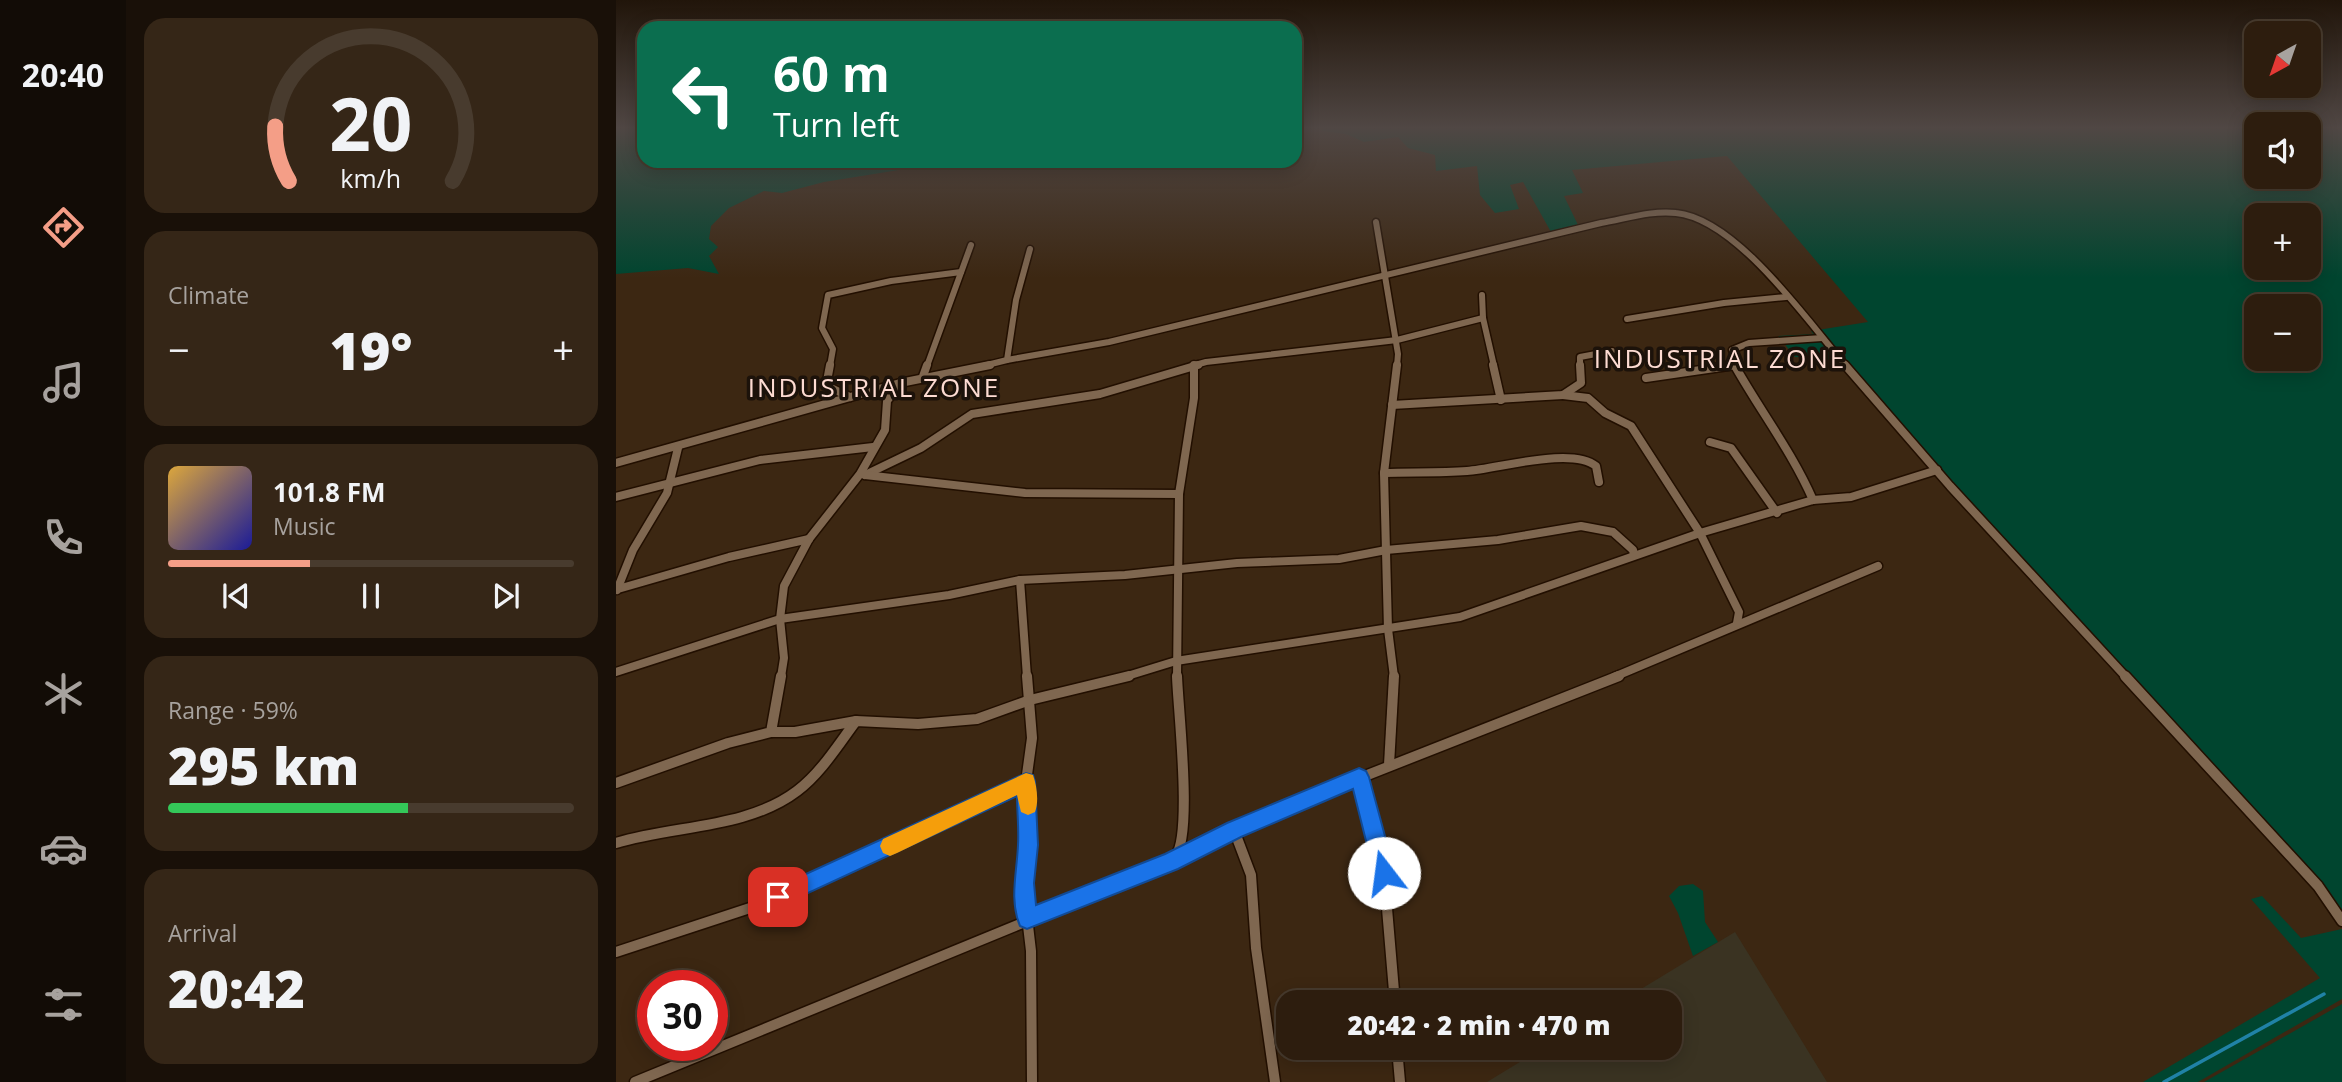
<!DOCTYPE html>
<meta charset="utf-8">
<style>
body{margin:0;font-family:"Open Sans",sans-serif;background:#352617;color:#f1f3f6;height:100vh;display:flex;flex-direction:column;font-size:26px;white-space:nowrap}
*{box-sizing:border-box;margin:0}
p{font-size:23px;color:#a7a29e}
.icon{flex:none;width:38px;height:38px;fill:none;stroke:currentColor;stroke-width:2;stroke-linecap:round;stroke-linejoin:round}
.map{position:relative;flex:1;overflow:hidden}
.details{display:flex;flex-direction:column;gap:18px;padding:18px;background:#191008;width:490px}
.details>*{flex:none}
.top-card{position:absolute;left:21px;top:21px;width:665px;height:147px;border-radius:21px;box-shadow:0 4px 18px #0003,0 0 0 2px #483b2e;background:#0b6e4f;color:#fff;overflow:hidden}
.needle{width:46px;rotate:220deg}
.fabs{position:absolute;left:1628px;top:21px;display:grid;gap:14px}
.fabs a{display:grid;place-items:center;width:77px;height:77px;border-radius:14px;background:#2d1d0e;box-shadow:0 4px 18px #0003,0 0 0 2px #483b2e;font-size:35px}
.speed{position:absolute;left:21px;top:970px;display:flex;gap:14px;font-size:35px;font-weight:700;text-align:center}
.speed>*{display:grid;place-content:center;width:91px;height:91px;border-radius:50%;background:#2d1d0e;box-shadow:0 4px 18px #0003,0 0 0 2px #483b2e;line-height:1}
.speed .limit{border:10px solid #d22;background:#fff;color:#111}
.pin{position:absolute;display:grid;place-items:center;width:60px;height:60px;color:#fff;margin:-30px;border-radius:14px;box-shadow:0 4px 10px #0006}
.me{position:absolute;width:77px;margin:-38px;rotate:345deg;stroke-linejoin:round;filter:drop-shadow(0 0 5px #0008)}
.turn{display:flex;align-items:center;gap:24px;height:147px;padding:0 21px;font-size:32px}
.turn .icon{width:91px;height:91px;stroke-width:2.5}
.turn b{display:block;font-size:49px;line-height:60px}
.big{font-size:52px;font-weight:800;line-height:1.1}
.details .widget{flex:1;display:flex;flex-direction:column;justify-content:center;gap:10px;min-width:0;padding:0 24px;border-radius:21px;background:#352617}
.details .dial{align-items:center;gap:0}
.dial svg{height:182px;overflow:visible;fill:none;stroke:#483b2e;stroke-width:7;stroke-linecap:round;text-anchor:middle}
.dial text{fill:#f1f3f6;stroke:none}
.song{display:flex;align-items:center;gap:21px}
.cover{width:84px;height:84px;border-radius:10px;background:linear-gradient(135deg,hsl(40 70% 55%),hsl(240 70% 35%))}
.played{height:7px;border-radius:4px;background:linear-gradient(90deg,#f49e87 35%,#483b2e 35%)}
.keys{display:flex;justify-content:space-around;direction:ltr}
.heat{display:flex;justify-content:space-between;align-items:center;font-size:38px;direction:ltr}
.charge{height:10px;border-radius:5px;background:linear-gradient(90deg,#34c759 59%,#483b2e 0)}
.trip{position:absolute;left:660px;top:990px;width:406px;height:70px;border-radius:21px;background:#2d1d0e;box-shadow:0 4px 18px #0003,0 0 0 2px #483b2e;font-weight:800;line-height:70px;text-align:center}
main{display:flex;flex:1;min-height:0}
.dock{display:flex;flex-direction:column;width:126px;justify-content:space-around;align-items:center;background:#120c06;color:#a7a29e}
.dock .icon{width:49px;height:49px}
.dock .on{color:#f49e87}
.dock b{font-size:32px;color:#f1f3f6}
.map>svg:first-child{display:block}
.industrial{fill:#3a3322}
.green{fill:#00452f;fill-rule:evenodd}
.lines{fill:none;stroke-linecap:round;stroke-linejoin:round}
.stream{stroke:#2082a6;stroke-width:3.5}
.street-far2-casing{stroke:#220f00;stroke-width:9}
.street-far1-casing{stroke:#220f00;stroke-width:11}
.street-casing{stroke:#220f00;stroke-width:13}
.street-far2{stroke:#7f6750;stroke-width:6}
.street-far1{stroke:#7f6750;stroke-width:8}
.street{stroke:#7f6750;stroke-width:10}
.route{fill:#1a73e8;stroke:#114b97;stroke-width:2}
.slow{fill:#f59e0b}
.labels{text-anchor:middle;stroke-width:7;stroke-linejoin:round;paint-order:stroke}
.quarter-label{font-size:26px;letter-spacing:2px;fill:#fddbd2;stroke:#1c120a}
</style>
<main>
<nav class="dock">
<b>20:40</b>
<svg class="icon on" aria-label="directions" viewBox="0 0 24 24"><path d="M12 3l9 9-9 9-9-9zM9 14v-3h6M13 9l2 2-2 2"/></svg>
<svg class="icon" aria-label="music" viewBox="0 0 24 24"><path d="M9 18V5l10-2v13"/><circle cx="6" cy="18" r="3"/><circle cx="16" cy="16" r="3"/></svg>
<svg class="icon" aria-label="phone" viewBox="0 0 24 24"><path d="M5 4h4l2 5-3 2q2 4 5 5l2-3 5 2v4C11 20 4 13 5 4z"/></svg>
<svg class="icon" aria-label="climate" viewBox="0 0 24 24"><path d="M12 3v18M4 7l16 10M4 17L20 7"/></svg>
<svg class="icon" aria-label="car" viewBox="0 0 24 24"><path d="M5 17H2v-5l4-1 3-4h7l3 4 3 1v5h-3M9 17h6M6 11h13"/><circle cx="7" cy="17" r="2"/><circle cx="17" cy="17" r="2"/></svg>
<svg class="icon" aria-label="filters" viewBox="0 0 24 24"><path d="M4 7h16M4 17h16"/><circle cx="9" cy="7" r="2"/><circle cx="15" cy="17" r="2"/></svg>
</nav>
<section class="details">
<div class="widget dial"><svg viewBox="0 0 100 80">
<path d="M14 69A42 42 0 1 1 86 69"/>
<path d="M14 69A42 42 0 0 1 8 45" stroke="#f49e87"/>
<text x="50" y="56" font-size="32" font-weight="700">20</text>
<text x="50" y="72" font-size="11">km/h</text>
</svg></div>
<div class="widget"><p>Climate</p>
<div class="heat"><a>−</a><b class="big">19°</b><a>+</a></div>
</div>
<div class="widget">
<div class="song"><i class="cover"></i><div><b>101.8 FM</b><p>Music</p></div></div>
<div class="played"></div>
<div class="keys"><svg class="icon" aria-label="previous" viewBox="0 0 24 24"><path d="M18 5L8 12l10 7zM5 5v14"/></svg><svg class="icon" aria-label="pause" viewBox="0 0 24 24"><path d="M8 5v14M16 5v14"/></svg><svg class="icon" aria-label="next" viewBox="0 0 24 24"><path d="M6 5l10 7-10 7zM19 5v14"/></svg></div>
</div>
<div class="widget"><p>Range · 59%</p><b class="big">295 km</b><div class="charge"></div></div>
<div class="widget"><p>Arrival</p><b class="big">20:42</b></div>
</section>
<div class="map">
<svg width="1726" height="1082" viewBox="0 0 1726 1082">
<rect width="100%" height="100%" fill="#3c2712"/>
<path class="industrial" d="M1119,932L1211,1082H871L927,1048H1054V1003H1002Z"/>
<g class="green">
<path d="M0,127H28V161H319L314,165L208,182L166,193L148,191L113,208L95,226L93,239L102,247L93,256L103,274L72,268L0,274Z"/>
<path d="M706,127H1640V177H1692V127H1726V921L1705,891L1225,360L1179,357L1162,336L1197,334L1195,331L1252,322L1111,156L956,170L967,193L948,196L963,227L935,232L907,182L894,185L903,209L879,213L864,195L861,166L820,171L819,155L792,148L782,137L748,142L730,134L706,131ZM1640,215H1692V268H1640ZM1640,306H1692V359H1640Z"/>
<path d="M1077,884L1087,891L1089,922L1102,942L1077,956L1062,913L1053,896L1063,886Z"/>
<path d="M1646,896L1685,938L1726,929V999L1582,1082H1527L1704,978L1635,899Z"/>
<path d="M1726,1004V1082H1588Z"/>
</g>
<g class="lines">
<path class="stream" d="M1548,1082L1708,994"/>
<defs>
<g id="street-far2">
<path d="M760,222L782,354L781,366"/>
<path d="M866,295L867,318L878,366"/>
<path d="M1011,319L1108,303L1170,297"/>
<path d="M391,360L493,342L985,223C1009,219 1036,210 1060,213C1121,219 1192,322 1230,366"/>
<path d="M214,366L217,349L206,328L212,295L275,281L345,272"/>
<path d="M311,366L355,245"/>
<path d="M367,366L391,360L400,300L414,249"/>
<path d="M576,366L590,362L781,340L867,318"/>
<path d="M964,366V357L996,351"/>
<path d="M1117,366L1120,360L1116,350L1133,343L1206,338"/>
</g>
<g id="street-far1">
<path d="M214,365L211,381L215,388L234,397"/>
<path d="M877,365L885,400"/>
<path d="M1229,365L1334,486L1510,677"/>
<path d="M1119,366C1145,412 1176,452 1197,500"/>
<path d="M1030,378L1119,365"/>
<path d="M306,379L311,365"/>
<path d="M947,395L972,398L989,413L1015,426L1084,533L1123,612L1121,623"/>
<path d="M776,405L947,395L965,383L964,365"/>
<path d="M1094,442L1115,448L1161,513"/>
<path d="M0,463L284,383L374,365"/>
<path d="M768,473C795,472 823,473 851,471C882,469 955,446 980,466L983,482"/>
<path d="M249,475L305,448L356,414L484,394L582,365"/>
<path d="M249,475L409,493L563,494"/>
<path d="M0,497L144,460L257,447"/>
<path d="M404,580L411,677"/>
<path d="M2,589L113,557L193,539"/>
<path d="M1,590L17,550L51,493L62,448"/>
<path d="M0,672L164,619L333,595L404,580L509,575L621,563L723,559L770,550L882,540L965,526L997,532L1017,550L1018,555"/>
<path d="M165,677L168,658L164,619L168,586L193,539L244,474L269,430L271,401L284,383"/>
<path d="M508,677L560,661L844,617L1084,533L1197,500L1235,497L1321,470"/>
<path d="M561,677L563,494L578,398V365"/>
<path d="M778,677L772,629L768,473L781,365"/>
<path d="M998,677L1262,566"/>
</g>
<g id="street">
<path d="M411,676L416,738L410,782L412,845L407,883L415,951L416,1082"/>
<path d="M1509,676L1702,886L1726,921"/>
<path d="M155,732H179L240,721L302,724L361,719L414,700L513,676"/>
<path d="M773,765L778,676"/>
<path d="M743,777L768,873L779,1003"/>
<path d="M0,783L112,743L155,732L165,676"/>
<path d="M618,830L635,875L640,948L659,1082"/>
<path d="M0,843C58,825 131,829 181,791C205,773 222,745 240,721"/>
<path d="M559,857C577,836 562,709 561,676"/>
<path d="M0,952L137,907L212,877L410,782"/>
<path d="M781,1048L784,1082"/>
<path d="M19,1082L555,862L731,783L1003,676"/>
</g>
</defs>
<use href="#street-far2" class="street-far2-casing"/>
<use href="#street-far1" class="street-far1-casing"/>
<use href="#street" class="street-casing"/>
<use href="#street-far2" class="street-far2"/>
<use href="#street-far1" class="street-far1"/>
<use href="#street" class="street"/>
</g>
<linearGradient id="sky" x2="0" y2="1"><stop stop-color="#21150a"/><stop offset="0.46" stop-color="#504744"/><stop offset="1" stop-color="#504744" stop-opacity="0"/></linearGradient>
<rect width="1726" height="278" fill="url(#sky)"/>
<path class="route" d="M743,768L750,771L753,777L779,873L776,880L768,883L761,880L758,873L737,789L625,837L562,869L411,929L404,926C393,900 401,872 402,845C403,829 401,812 401,796L162,907L155,904L152,897L155,890L410,773L417,775L419,782L422,845L418,883L420,905L549,854L611,823Z"/>
<path class="slow" d="M410,773L417,775C421,786 423,802 419,812L412,815L405,812L401,795L281,853L274,856L267,853L264,846L267,839Z"/>
<g class="labels">
<g class="quarter-label">
<text x="1104" y="368">INDUSTRIAL ZONE</text>
<text x="258" y="397">INDUSTRIAL ZONE</text>
</g>
</g>
</svg>
<div class="fabs">
<a><svg class="needle" viewBox="-14 -14 28 28"><path d="M0-13l5 13h-10z" fill="#e53935"/><path d="M0 13l5-13h-10z" fill="#a7a29e"/></svg></a>
<a><svg class="icon" aria-label="sound" viewBox="0 0 24 24"><path d="M4 9h4l5-4v14l-5-4H4zM17 9q2 3 0 6"/></svg></a>
<a>+</a>
<a>−</a>
</div>
<div class="speed"><div class="limit">30</div></div>
<div class="pin" style="left:162px;top:897px;background:#d93025"><svg class="icon" aria-label="arrive" viewBox="0 0 24 24"><path d="M6 21V4h12l-3 4 3 4H6"/></svg></div>
<svg class="me" style="left:768px;top:873px" viewBox="-20 -20 40 40"><circle r="19" fill="#fff"/><path d="M0-13L10 11 0 6-10 11z" fill="#1a73e8"/></svg>
<div class="trip">20:42 · 2 min · 470 m</div>
<div class="top-card">
<div class="turn"><svg class="icon" aria-label="left" viewBox="0 0 24 24"><path d="M17 20v-9H6M10 6l-5 5 5 5"/></svg><div><b>60 m</b>Turn left</div></div>
</div>
</div>
</main>
